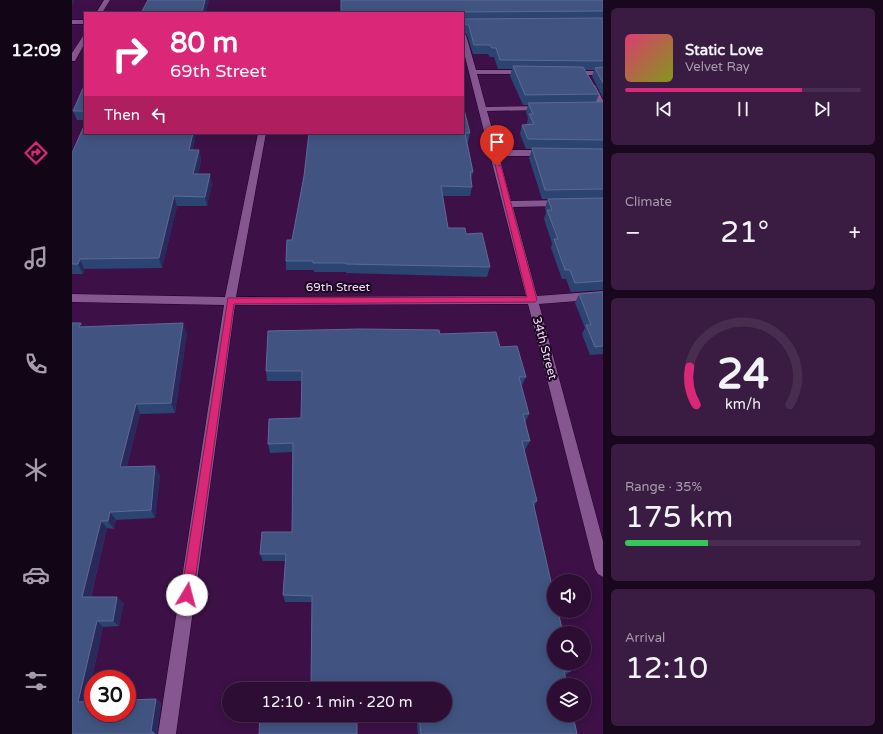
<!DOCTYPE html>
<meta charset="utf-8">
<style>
body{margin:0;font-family:"Varela Round",sans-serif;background:#3a1b41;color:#f1f3f6;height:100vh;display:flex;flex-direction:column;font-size:15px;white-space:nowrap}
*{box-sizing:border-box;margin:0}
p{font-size:13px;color:#a79cad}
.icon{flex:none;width:22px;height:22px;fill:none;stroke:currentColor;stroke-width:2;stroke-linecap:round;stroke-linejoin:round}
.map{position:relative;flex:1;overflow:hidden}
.sheet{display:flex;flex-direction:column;gap:8px;padding:8px;background:#19071d;width:280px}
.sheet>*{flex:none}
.top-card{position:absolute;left:12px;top:12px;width:380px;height:122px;border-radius:0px;box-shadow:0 2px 10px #0003,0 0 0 1px #492d50;background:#db2777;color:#fff;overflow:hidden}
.fabs{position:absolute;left:475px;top:574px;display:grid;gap:8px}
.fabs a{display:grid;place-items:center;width:44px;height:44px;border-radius:50%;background:#2e0d35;box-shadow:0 2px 10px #0003,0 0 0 1px #492d50;font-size:20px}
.speed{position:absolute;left:12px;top:670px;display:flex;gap:8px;font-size:20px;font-weight:700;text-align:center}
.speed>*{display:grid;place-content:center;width:52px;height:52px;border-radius:50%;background:#2e0d35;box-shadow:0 2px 10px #0003,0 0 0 1px #492d50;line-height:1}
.speed .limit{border:6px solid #d22;background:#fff;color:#111}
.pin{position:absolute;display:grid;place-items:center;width:34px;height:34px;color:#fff;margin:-41px -17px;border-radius:50% 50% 50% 0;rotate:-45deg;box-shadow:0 0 4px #0007}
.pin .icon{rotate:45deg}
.me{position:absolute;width:44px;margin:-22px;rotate:8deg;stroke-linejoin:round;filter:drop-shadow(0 0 3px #0008)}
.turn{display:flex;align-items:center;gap:14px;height:84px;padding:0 20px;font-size:18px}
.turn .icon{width:52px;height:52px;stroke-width:2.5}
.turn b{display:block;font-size:28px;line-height:34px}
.then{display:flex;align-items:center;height:38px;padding:0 20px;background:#0003;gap:8px;font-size:15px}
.big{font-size:30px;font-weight:600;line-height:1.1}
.sheet .tile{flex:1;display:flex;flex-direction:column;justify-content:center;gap:6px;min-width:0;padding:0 14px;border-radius:6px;background:#3a1b41}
.sheet .dial{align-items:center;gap:0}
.dial svg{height:104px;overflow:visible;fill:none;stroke:#492d50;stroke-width:7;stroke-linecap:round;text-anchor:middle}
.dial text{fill:#f1f3f6;stroke:none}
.song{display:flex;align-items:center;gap:12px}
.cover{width:48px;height:48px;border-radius:6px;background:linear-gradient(135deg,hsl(340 70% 55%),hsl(70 70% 35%))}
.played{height:4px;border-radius:2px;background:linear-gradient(90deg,#db2777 75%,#492d50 75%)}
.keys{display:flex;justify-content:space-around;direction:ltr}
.heat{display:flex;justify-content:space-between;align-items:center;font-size:22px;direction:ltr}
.charge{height:6px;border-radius:3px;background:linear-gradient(90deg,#34c759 35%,#492d50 0)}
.trip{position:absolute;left:150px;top:682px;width:230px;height:40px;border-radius:20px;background:#2e0d35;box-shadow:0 2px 10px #0003,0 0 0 1px #492d50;font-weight:600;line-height:40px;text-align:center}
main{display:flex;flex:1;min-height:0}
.tab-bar{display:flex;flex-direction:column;width:72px;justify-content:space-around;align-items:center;background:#120515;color:#a79cad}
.tab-bar .icon{width:28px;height:28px}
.tab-bar .current{color:#db2777}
.tab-bar b{font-size:18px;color:#f1f3f6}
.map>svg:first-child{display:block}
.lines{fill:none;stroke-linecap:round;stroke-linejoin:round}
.street-casing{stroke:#200127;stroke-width:1}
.street{fill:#855690;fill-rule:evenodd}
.wall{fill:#2b4472}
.shaded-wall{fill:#29295b}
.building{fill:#415481;stroke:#5d6994}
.route{fill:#db2777;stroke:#8e194d}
.labels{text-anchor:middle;stroke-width:4;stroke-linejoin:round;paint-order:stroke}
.street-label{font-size:12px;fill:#f4dafb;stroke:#1b081f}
</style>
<main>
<nav class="tab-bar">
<b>12:09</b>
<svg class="icon current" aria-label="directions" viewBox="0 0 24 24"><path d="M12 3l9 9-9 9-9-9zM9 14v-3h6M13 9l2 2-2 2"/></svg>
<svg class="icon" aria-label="music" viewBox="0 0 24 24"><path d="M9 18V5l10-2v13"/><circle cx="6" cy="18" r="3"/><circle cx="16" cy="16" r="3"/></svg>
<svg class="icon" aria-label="phone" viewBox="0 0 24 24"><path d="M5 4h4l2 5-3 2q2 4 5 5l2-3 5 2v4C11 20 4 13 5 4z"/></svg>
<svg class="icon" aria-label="climate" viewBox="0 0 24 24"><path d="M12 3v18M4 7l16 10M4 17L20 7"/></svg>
<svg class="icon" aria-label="car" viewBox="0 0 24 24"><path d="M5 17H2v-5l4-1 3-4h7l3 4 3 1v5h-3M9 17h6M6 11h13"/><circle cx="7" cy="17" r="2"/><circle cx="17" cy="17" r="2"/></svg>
<svg class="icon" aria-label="filters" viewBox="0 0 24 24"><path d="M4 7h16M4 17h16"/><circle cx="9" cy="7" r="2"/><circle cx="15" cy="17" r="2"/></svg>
</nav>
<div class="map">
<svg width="531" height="734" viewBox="0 0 531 734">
<rect width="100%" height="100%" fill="#3d1147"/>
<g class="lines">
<defs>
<g id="street">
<path d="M32,0H38L30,13H24Z"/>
<rect x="0" y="20" width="13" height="4"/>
<path d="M391,33L394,35L404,70H456L460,72L456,74H405L414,107L471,106L475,108L471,110L415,111L426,150H474L478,153L474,156H427L439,201L490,200L495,203L490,206L441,207L465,296L531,291V299L467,304L531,541V577L526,574L523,569L456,304L163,305L104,734H86L152,305L0,302V294L153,297L186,133H194L164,297L454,296L391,49Z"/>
<path d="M13,35V43L3,61H0V53L11,36Z"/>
<path d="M497,71H531V75H500L496,73Z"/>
<path d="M516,83L523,85L531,100V110L527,108L515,85Z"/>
</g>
</defs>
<use href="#street" class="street-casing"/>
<use href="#street" class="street"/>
</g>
<g class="wall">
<path d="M269,0H531V98L520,76L522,70H513L527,94L524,102H531V290L499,292L494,279H490L479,248L480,243L472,219L474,212L473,208L476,199H470L457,158L460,149H454L448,134L450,125H455V123L456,118L454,112L456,105H451L438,76L440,69H426L422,57H418L416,54H401L395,35L392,32V45L391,51V13Z"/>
<path d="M13,86V133H124L121,150H127L129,160L126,174L140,184L135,206H105L90,268L12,269L11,274H0V153L12,125L11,120H5L1,111Z"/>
<path d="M237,133H398L396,142H395L401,172L399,180L400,187L398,196H370L376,228L394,234L418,267L415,277L274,273V272H242V270H214V261L220,240L232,176Z"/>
<path d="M531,292V354L518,355L510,334L513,328L503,303L507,294Z"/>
<path d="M9,323L10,327L115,333L103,413L68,414L55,466L88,475L83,518L44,520L42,529L35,528L19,597L52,603L47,626L31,627L15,701L84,699L89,703L85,734H0Z"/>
<path d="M368,334L428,347L454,377L449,387L457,414L453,423L458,441L453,450H452L465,501L462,507L499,671L493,675L505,734H346L344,715H373V689L239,687L240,602H213L211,595L213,561H191L188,554L220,532V452L198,453L196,444L229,418L230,381H195L194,371Z"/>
</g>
<g class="shaded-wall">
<path d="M0,0H3L0,6Z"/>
<path d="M133,0H137V1L134,13H130Z"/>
<path d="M121,133H124L120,160L117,150Z"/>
<path d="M127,150L129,160L123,184L121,174Z"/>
<path d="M138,174L140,184L135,206L133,197Z"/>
<path d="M102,196L105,206L90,268L87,258Z"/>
<path d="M8,259L12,269L11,274L6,264Z"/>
<path d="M111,323L115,333L103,413L99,403Z"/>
<path d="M64,404L68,414L53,475L48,467Z"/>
<path d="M83,466L88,475L83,518L79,510Z"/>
<path d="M38,512L44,520L42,529L36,521Z"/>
<path d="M29,521L35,528L17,603L10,597Z"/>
<path d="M45,597L52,603L47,626L41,621Z"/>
<path d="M25,621L31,627L14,705L6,702Z"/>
<path d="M84,699L89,703L85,734L79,731Z"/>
</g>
<g class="building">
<path d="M76,0H133L130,13H69Z"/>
<path d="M269,0H531V11L392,12L391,13H269Z"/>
<path d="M391,14L392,19L531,18V61L428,60L424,48H420L418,45H402L397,26L392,23V45H391Z"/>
<path d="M441,66L511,67L527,94L453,95Z"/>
<path d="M531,67V83L523,68Z"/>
<path d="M12,86H13V111H1Z"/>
<path d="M531,102V140L456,139L450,125L462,124L457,114H461L456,103Z"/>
<path d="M391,105L398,133H393L401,172H398L400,187L369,186L376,228H393L394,234L410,233L418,267L274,264V263H241V261H214L215,240H220L232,176L237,133H391Z"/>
<path d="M13,114V120H11Z"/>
<path d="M13,124V133H121L117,150H127L121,174H138L133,197L102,196L87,258L8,259L6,264H0V153Z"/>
<path d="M460,148L531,149V189L473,190Z"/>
<path d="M531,198V281L503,283L498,270H493L482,239H486L475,210H480L476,199Z"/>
<path d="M531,292V346L523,347L514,325H519L507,294Z"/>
<path d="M0,323H9L7,327L111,323L99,403L64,404L48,467L83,466L79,510L38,512L36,521H29L10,597H45L41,621H25L6,702L21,701V713H55V700L84,699L79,731L82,733V734H0Z"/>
<path d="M289,329L367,330L368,334L424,332L428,347L445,346L454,377H447L457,414H451L458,441H450L465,501L461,502L482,595V611H486L491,633H482V663H498L499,671H492L495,685H482V715H501L505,734H349L347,715H373V689H231V687H239L240,596L211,595L214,554H188L190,532H220L221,443L196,444L197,419L229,418L230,371H194L196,331Z"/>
<path d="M188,715H285V734H187Z"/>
</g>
<path class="route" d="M423,164L429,166L465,300L463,302L162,304L121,595L119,599L115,601L111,599L109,595L156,298L455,297Z"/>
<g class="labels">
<g class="street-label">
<text x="266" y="291">69th Street</text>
<text transform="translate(473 348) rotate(75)" y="4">34th Street</text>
</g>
</g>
</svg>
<div class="fabs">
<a><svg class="icon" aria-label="sound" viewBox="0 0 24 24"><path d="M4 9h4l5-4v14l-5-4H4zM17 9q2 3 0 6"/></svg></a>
<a><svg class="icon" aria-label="search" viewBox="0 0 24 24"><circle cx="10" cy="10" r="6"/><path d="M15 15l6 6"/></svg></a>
<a><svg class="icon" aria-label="layers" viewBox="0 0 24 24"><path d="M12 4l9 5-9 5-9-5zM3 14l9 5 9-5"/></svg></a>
</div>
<div class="speed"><div class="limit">30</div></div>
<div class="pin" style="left:425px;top:166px;background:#d93025"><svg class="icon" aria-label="arrive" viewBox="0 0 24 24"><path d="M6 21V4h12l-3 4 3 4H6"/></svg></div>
<svg class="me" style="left:115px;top:595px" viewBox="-20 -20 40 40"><circle r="19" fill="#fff"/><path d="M0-13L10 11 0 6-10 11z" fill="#db2777"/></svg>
<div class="trip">12:10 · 1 min · 220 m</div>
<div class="top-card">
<div class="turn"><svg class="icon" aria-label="right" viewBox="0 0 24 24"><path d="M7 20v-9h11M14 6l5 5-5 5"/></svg><div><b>80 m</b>69th Street</div></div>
<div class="then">Then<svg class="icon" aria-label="left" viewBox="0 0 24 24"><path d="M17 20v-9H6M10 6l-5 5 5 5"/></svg></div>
</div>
</div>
<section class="sheet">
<div class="tile">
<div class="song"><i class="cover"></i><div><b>Static Love</b><p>Velvet Ray</p></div></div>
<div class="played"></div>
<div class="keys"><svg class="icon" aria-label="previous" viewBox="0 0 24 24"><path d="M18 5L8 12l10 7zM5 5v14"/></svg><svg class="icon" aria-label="pause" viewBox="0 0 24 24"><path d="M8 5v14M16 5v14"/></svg><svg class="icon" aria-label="next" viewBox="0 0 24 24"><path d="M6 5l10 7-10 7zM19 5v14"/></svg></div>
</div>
<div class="tile"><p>Climate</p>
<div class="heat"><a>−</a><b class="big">21°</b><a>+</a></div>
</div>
<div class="tile dial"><svg viewBox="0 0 100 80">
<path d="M14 69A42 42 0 1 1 86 69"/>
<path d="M14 69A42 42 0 0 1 9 40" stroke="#db2777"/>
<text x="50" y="56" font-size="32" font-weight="700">24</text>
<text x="50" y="72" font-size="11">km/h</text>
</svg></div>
<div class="tile"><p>Range · 35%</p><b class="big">175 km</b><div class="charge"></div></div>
<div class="tile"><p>Arrival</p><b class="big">12:10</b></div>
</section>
</main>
